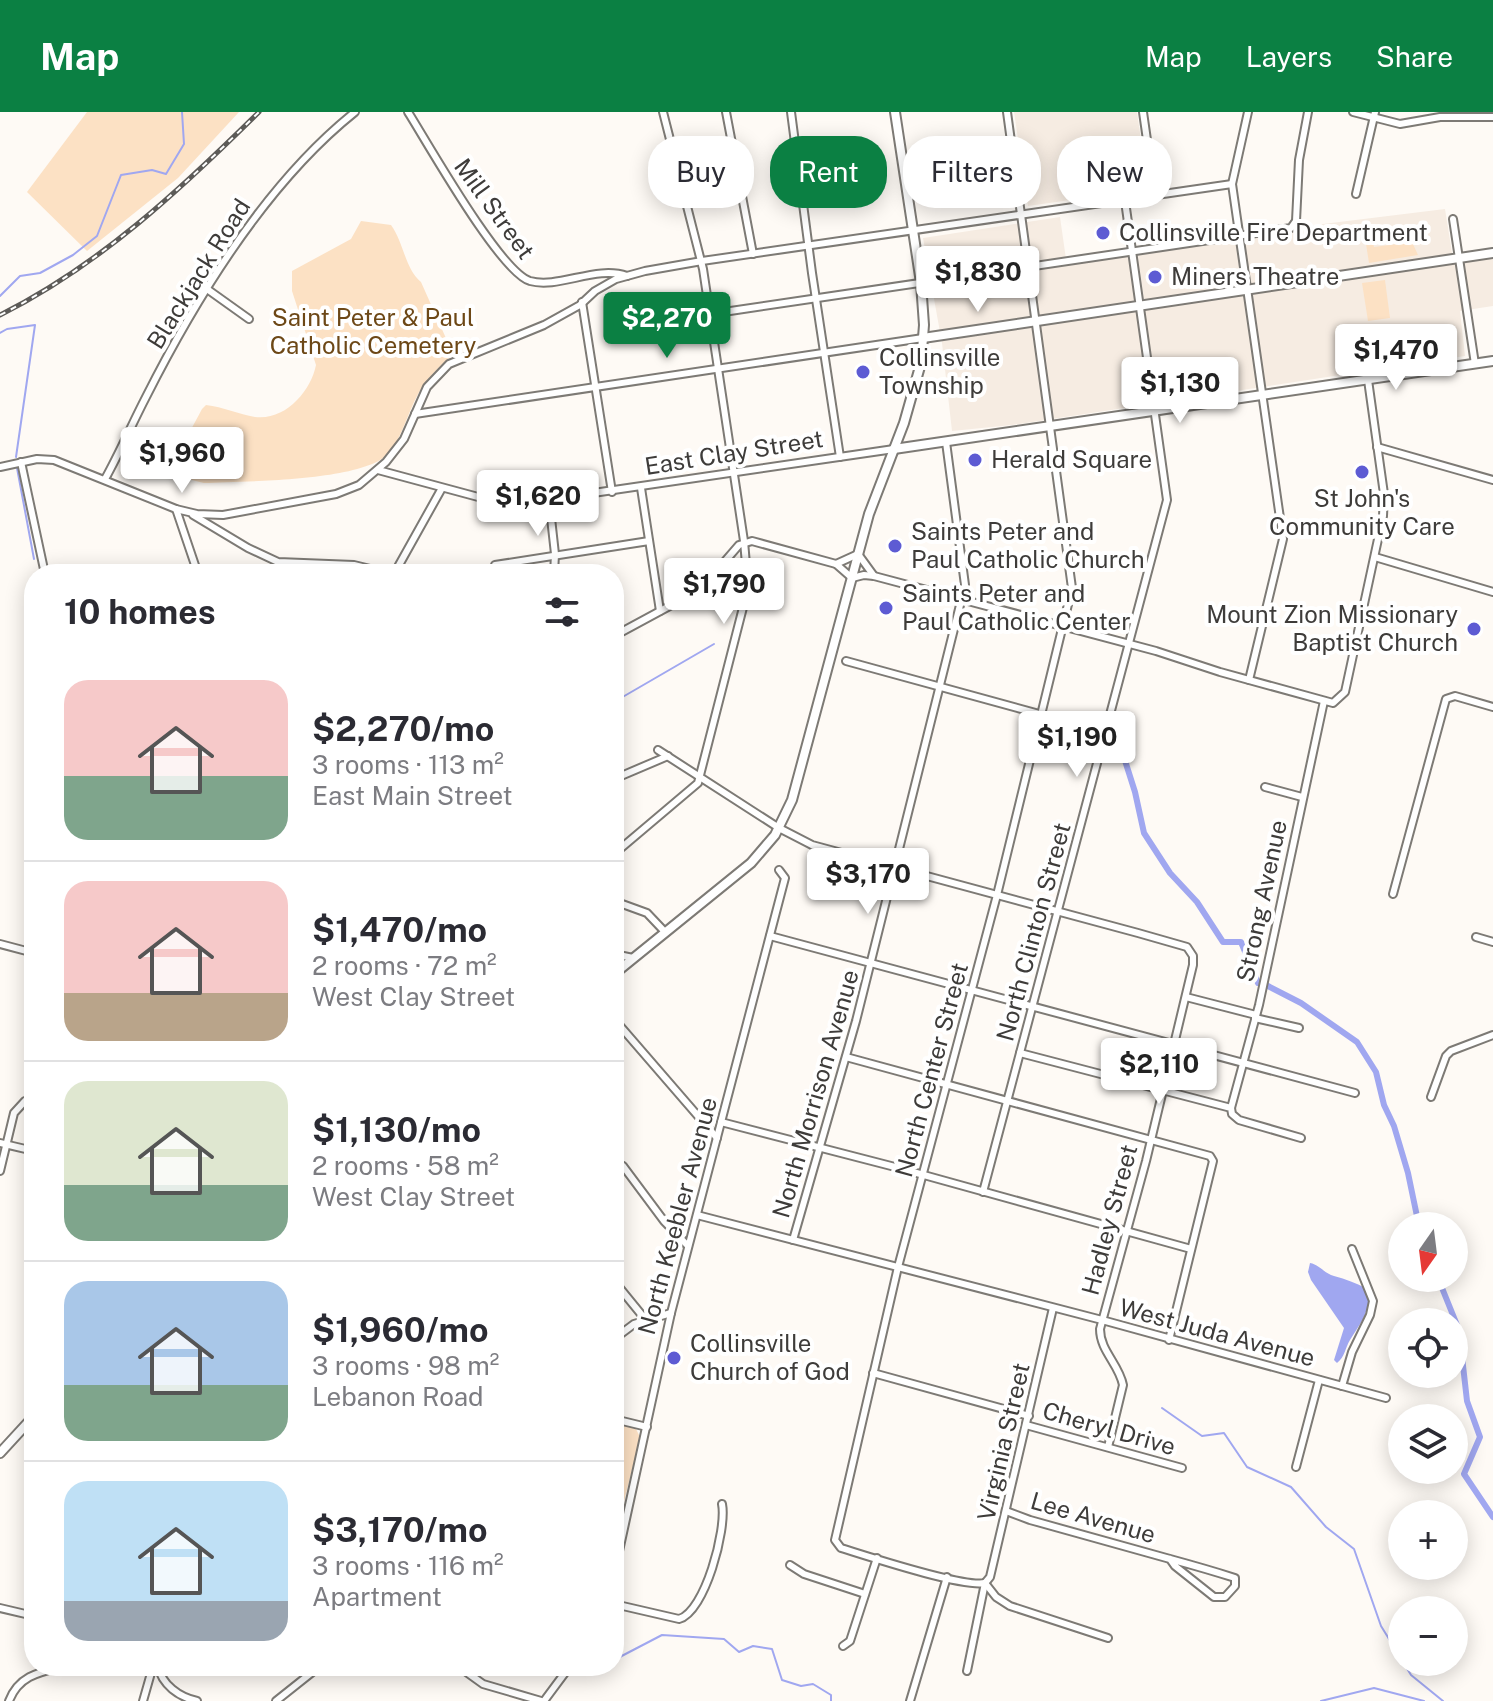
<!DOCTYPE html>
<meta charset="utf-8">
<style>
body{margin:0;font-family:"Public Sans",sans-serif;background:#f2f2f3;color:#2b2b33;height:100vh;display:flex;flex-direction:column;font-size:30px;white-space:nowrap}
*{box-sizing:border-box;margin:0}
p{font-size:26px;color:#7c7c81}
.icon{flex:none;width:44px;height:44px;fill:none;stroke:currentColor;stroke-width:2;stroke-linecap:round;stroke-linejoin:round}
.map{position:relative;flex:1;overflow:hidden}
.details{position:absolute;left:24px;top:452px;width:600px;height:1112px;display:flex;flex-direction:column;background:#fff;border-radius:32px;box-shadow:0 4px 20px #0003}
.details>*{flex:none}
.hud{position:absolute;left:648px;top:24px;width:724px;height:72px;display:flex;gap:16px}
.needle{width:52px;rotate:194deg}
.controls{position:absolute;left:1388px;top:1100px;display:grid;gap:16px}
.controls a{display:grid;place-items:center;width:80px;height:80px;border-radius:50%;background:#fff;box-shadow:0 4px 20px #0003;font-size:40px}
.price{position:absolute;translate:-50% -68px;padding:0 18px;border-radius:8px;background:#fff;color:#222;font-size:26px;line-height:52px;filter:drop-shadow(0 2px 4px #0008)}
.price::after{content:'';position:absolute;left:50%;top:48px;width:24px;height:18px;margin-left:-12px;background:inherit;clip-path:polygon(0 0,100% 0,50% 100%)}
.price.selected{background:#0b8043;color:#fff}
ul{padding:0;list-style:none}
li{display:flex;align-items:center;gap:24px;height:200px;padding:0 40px}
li+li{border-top:2px solid #e1e1e2}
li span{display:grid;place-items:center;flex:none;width:224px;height:160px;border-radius:24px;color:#555}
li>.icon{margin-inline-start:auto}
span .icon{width:96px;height:96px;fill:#fffc;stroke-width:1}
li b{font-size:34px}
h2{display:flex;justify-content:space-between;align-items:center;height:96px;padding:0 40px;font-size:34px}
.chip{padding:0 28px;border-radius:32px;background:#fff;box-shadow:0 4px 20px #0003;font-size:28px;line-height:72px}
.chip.selected{background:#0b8043;color:#fff}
header{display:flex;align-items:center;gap:48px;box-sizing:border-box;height:112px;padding:0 40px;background:#0b8043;color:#fff}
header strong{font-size:38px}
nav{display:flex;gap:44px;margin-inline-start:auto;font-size:28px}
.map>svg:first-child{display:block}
</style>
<header>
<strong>Map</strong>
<nav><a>Map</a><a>Layers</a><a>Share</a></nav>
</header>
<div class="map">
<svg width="1493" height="1589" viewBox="0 0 1493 1589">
<rect width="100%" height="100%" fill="#fefaf5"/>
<g fill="#f6ece2">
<polygon points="1014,0 1137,0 1148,77 1028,94"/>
<polygon points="1445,97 1453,147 1493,141 1493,194 1460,199 1465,244 1012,313 952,319 942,231 923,126 1060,105 1066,147 1139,141 1241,122"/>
</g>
<g fill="#fce1c4">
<polygon points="87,0 239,0 178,66 87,139 27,80"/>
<path d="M361,109l30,4c13,18 14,44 30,57l32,72c-10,10 -22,20 -30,32 -14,20 -18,46 -33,66 -24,30 -146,29 -186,31l-12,-3 -12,-8c-4,-20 13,-45 22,-63l4,-4c17,2 33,9 49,12 30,4 56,-26 61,-52l-24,-74v-20l59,-32z"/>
<polygon points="1379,116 1382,123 1372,124 1374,135 1412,130 1418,143 1369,151 1364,119 1372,120 1373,117"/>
<polygon points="1385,168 1390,206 1368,209 1362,171"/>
<polygon points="614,1311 636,1317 640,1325 614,1430"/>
</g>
<path fill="#a0a7f0" d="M1310,1151c10,2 15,11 24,13 12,3 22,7 33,13 6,19 -7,35 -17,51 -5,8 -5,17 -13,23l-3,-3 10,-32 -33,-48 -3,-8z"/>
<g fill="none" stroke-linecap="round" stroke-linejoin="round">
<g stroke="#a0a7f0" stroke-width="2">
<polyline points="0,184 20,164 40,161 73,143 97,124 121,63 152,58 166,62 184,32 182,0"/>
<polyline points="0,221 7,217 35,213 16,345"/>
<polyline points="17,356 34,447"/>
<polyline points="614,590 714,532"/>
<polyline points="1162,1296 1202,1324 1224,1321 1247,1355 1291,1375 1326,1415 1354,1437 1381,1514 1402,1548"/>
<polyline points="614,1548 662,1523 724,1527 739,1540 753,1534 772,1537 782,1568 801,1574 813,1572 831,1583 831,1589"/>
<polyline points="1403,1550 1411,1563 1443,1589"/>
<polyline points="1321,1589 1374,1576 1424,1589"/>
</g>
<g stroke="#a0a7f0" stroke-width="6">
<polyline points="1114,614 1135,680 1144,721 1170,761 1197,790 1223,830 1241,830 1258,871"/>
<polyline points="1268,874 1301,891 1357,930 1376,960 1384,993 1394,1014 1408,1061 1419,1114"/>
<polyline points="1438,1166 1459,1218 1467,1289 1480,1325 1464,1362 1493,1405"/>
</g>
<g stroke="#7d7a75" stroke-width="10">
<g id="minor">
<path d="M408,0c19,30 92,160 122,169 29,8 66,-16 97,-5"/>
<polyline points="726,0 753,142"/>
<polyline points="791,0 812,161 840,345"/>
<polyline points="1143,0 1155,84"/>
<polyline points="1248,0 1232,72 1283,427 1249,568"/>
<polyline points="1353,0 1400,12 1440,5 1493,5"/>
<polyline points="1356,82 1375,0"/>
<polyline points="1453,107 1475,252"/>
<polyline points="207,177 249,207"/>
<polyline points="582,190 612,380"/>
<polyline points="710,202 1291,116 1296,109 1299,48 1308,0"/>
<polyline points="415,302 923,226"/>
<polyline points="1377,335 1493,368"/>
<polyline points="21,350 45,462"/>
<polyline points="0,355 37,347 54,348 176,397 197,402 223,403 336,382 359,373 386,350 404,327 427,275 449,252 544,213 580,193 595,179 616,167 645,159 702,149 1232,72"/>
<polyline points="378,358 493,389 525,391 894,337"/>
<path d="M105,367c15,-27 27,-55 41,-82 51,-101 120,-214 209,-285"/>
<polyline points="641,376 660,499"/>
<polyline points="549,388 555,442 554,462"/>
<polyline points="176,397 198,462"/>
<polyline points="193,403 248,436 278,450 354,453 391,462"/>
<polyline points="1375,445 1493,480"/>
<polyline points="836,452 858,442 874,464"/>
<polyline points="495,453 649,429"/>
<polyline points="394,462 442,376"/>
<polyline points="614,524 701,477 739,433 752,429 836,452 852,466 864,463 874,464 1156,539 1220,560 1333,591 1345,580 1383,404 1384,382 1368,268"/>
<polyline points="846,549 1105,620"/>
<path d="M658,638l121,78 33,17 326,88 49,14 6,9v9l-47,196 -46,168c0,22 19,35 23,56l-15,62"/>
<polyline points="614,667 668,644"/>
<polyline points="1265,675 1302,685"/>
<polyline points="614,742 698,671 748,476 744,429 703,157 663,0"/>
<polyline points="1393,782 1446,587 1455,584 1493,595"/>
<polyline points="614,789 647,801 665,820"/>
<polyline points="770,824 1355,981"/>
<polyline points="1476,825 1493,830"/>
<polyline points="0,832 34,841"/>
<polyline points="614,842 633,846"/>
<polyline points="1186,885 1256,903"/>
<polyline points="1255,906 1299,916"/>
<polyline points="614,907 717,1026"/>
<polyline points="1020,941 1231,996 1232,1002 1239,1008 1301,1026"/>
<polyline points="846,945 1210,1044 1213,1049 1169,1228"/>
<polyline points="1431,985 1446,944 1451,939 1493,923"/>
<polyline points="1231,996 1259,893 1324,589"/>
<polyline points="721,1010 895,1055 1191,1137"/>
<polyline points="0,1031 34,1039"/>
<polyline points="614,1054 617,1051 623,1054 664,1109 688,1134"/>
<polyline points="0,1059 14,1001 25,989"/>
<polyline points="983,1080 1167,388 1125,89"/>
<polyline points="697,1103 1102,1208 1386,1286"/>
<polyline points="793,1128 856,909 965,473 946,330"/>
<polyline points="614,1169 645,1207"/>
<polyline points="614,1227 634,1212 671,1201"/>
<polyline points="873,1261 1029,1304"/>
<polyline points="1342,1274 1352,1240 1370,1203 1373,1189 1352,1137"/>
<polyline points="614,1307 647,1315"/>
<polyline points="1026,1313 1182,1356"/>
<polyline points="1296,1355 1319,1268"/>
<path d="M1006,1399l24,9 140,39c22,6 43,12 65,19v8l-10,11h-11l-39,-31 -5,-7"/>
<polyline points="790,1453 804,1462 865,1482"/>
<polyline points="614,1462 671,1201 785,766 779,758"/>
<path d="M985,1471c-21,5 -118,-27 -144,-35l-6,-8 63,-273 99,-372 75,-307 -65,-476"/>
<polyline points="985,1471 996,1485 1010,1494 1108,1526"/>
<path d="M614,1492l65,15c26,-7 48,-90 43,-115"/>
<polyline points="0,1496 34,1504"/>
<polyline points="843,1534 850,1529 877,1446"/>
<path d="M158,1554c4,19 21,31 39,35"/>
<polyline points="458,1554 483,1572 541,1589"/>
<polyline points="967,1559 985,1471 990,1465 1053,1196"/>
<path d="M9,1589c10,-26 31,-29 56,-35"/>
<polyline points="143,1589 153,1554"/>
<polyline points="276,1589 320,1554"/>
<polyline points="544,1589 570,1554"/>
<polyline points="910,1589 947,1465"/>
</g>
</g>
<g stroke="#7d7a75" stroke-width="12">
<g id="major">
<polyline points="923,226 1493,141"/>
<polyline points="894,337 1493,249"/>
<polyline points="614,862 751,751 775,723 792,688 869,402 904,311 921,251 924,213 921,171 895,0"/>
<polyline points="0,1341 34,1304"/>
</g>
</g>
<use href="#minor" stroke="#fff" stroke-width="6"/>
<use href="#major" stroke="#fff" stroke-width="8"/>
<g stroke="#5d5b58" stroke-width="5">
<path id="rail" d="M0,203c100,-50 180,-125 259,-203"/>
</g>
<use href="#rail" stroke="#fff" stroke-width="2" stroke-dasharray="6" stroke-linecap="butt"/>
</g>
<g fill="#5d5bd3" stroke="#fff" stroke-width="3">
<circle cx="1103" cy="121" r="8"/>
<circle cx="1155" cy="165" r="8"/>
<circle cx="863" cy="260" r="8"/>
<circle cx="975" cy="348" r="8"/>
<circle cx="1362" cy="360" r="8"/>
<circle cx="895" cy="434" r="8"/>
<circle cx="886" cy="496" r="8"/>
<circle cx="1474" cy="517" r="8"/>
<circle cx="674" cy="1246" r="8"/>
</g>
<g text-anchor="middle" stroke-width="8" stroke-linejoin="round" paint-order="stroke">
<g font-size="24" fill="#3e3c3a" stroke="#fff">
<text transform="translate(494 97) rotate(54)" y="8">Mill Street</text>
<text transform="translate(199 162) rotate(-58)" y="8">Blackjack Road</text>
<text transform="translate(734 341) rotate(-9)" y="8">East Clay Street</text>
<text transform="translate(1262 789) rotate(-78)" y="8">Strong Avenue</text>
<text transform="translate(1034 820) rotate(-75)" y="8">North Clinton Street</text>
<text transform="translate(932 958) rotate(-75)" y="8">North Center Street</text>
<text transform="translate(816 982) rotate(-74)" y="8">North Morrison Avenue</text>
<text transform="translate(678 1104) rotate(-75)" y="8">North Keebler Avenue</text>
<text transform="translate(1110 1108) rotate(-75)" y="8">Hadley Street</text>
<text transform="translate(1217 1221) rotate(15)" y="8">West Juda Avenue</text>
<text transform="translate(1109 1317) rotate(16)" y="8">Cheryl Drive</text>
<text transform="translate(1004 1330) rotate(-77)" y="8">Virginia Street</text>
<text transform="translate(1093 1406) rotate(16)" y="8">Lee Avenue</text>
</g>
<g font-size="24" fill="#3e3c3a" stroke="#fff" text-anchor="start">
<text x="1119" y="129">Collinsville Fire Department</text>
<text x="1171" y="173">Miners Theatre</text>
<text x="879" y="254">Collinsville<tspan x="879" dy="28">Township</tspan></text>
<text x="991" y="356">Herald Square</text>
<text x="1362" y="395" text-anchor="middle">St John's<tspan x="1362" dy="28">Community Care</tspan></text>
<text x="911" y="428">Saints Peter and<tspan x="911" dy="28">Paul Catholic Church</tspan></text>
<text x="902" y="490">Saints Peter and<tspan x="902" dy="28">Paul Catholic Center</tspan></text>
<text x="1458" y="511" text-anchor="end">Mount Zion Missionary<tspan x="1458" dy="28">Baptist Church</tspan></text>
<text x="690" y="1240">Collinsville<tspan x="690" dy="28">Church of God</tspan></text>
</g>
<g font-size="24" fill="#6d4817" stroke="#fff">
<text x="373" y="214">Saint Peter &amp; Paul<tspan x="373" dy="28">Catholic Cemetery</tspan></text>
</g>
</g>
</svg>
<div class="controls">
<a><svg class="needle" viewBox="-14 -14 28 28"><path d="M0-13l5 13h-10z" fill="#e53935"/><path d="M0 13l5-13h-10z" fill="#7c7c81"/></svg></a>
<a><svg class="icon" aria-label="locate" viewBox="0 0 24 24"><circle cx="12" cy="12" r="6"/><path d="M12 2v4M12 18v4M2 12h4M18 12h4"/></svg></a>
<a><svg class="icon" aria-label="layers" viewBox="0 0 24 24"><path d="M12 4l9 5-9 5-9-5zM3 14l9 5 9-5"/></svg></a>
<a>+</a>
<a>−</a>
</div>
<b class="price" style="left:978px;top:202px">$1,830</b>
<b class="price selected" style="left:667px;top:248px">$2,270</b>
<b class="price" style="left:1396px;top:280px">$1,470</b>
<b class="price" style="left:1180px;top:313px">$1,130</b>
<b class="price" style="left:182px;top:383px">$1,960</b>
<b class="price" style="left:538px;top:426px">$1,620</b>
<b class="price" style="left:724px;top:514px">$1,790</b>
<b class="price" style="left:1077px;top:667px">$1,190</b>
<b class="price" style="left:868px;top:804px">$3,170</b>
<b class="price" style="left:1159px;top:994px">$2,110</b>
<div class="hud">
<a class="chip">Buy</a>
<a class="chip selected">Rent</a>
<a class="chip">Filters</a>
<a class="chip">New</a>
</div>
<section class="details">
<h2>10 homes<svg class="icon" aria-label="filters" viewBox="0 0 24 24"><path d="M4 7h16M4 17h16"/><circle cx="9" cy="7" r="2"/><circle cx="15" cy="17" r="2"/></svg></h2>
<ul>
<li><span style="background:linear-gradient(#f6c9c9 60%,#7fa58c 0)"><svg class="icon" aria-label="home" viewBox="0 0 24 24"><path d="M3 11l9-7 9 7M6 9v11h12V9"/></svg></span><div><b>$2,270/mo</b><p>3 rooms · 113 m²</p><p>East Main Street</p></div></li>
<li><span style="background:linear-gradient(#f6c9c9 70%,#b9a48a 0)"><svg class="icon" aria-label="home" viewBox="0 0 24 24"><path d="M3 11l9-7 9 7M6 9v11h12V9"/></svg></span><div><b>$1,470/mo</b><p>2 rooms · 72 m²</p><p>West Clay Street</p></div></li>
<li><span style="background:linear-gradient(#dfe7d0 65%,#7fa58c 0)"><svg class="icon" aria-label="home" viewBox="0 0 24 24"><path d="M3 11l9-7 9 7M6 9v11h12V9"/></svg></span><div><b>$1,130/mo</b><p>2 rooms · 58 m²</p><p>West Clay Street</p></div></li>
<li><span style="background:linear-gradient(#a9c7e8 65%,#7fa58c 0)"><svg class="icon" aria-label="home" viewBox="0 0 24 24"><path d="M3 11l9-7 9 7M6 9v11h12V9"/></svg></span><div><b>$1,960/mo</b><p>3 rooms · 98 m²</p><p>Lebanon Road</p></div></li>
<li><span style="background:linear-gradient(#bfe0f5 75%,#9aa5b1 0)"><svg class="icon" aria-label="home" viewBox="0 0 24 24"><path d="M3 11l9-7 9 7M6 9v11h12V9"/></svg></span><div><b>$3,170/mo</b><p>3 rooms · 116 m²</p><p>Apartment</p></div></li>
</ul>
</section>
</div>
